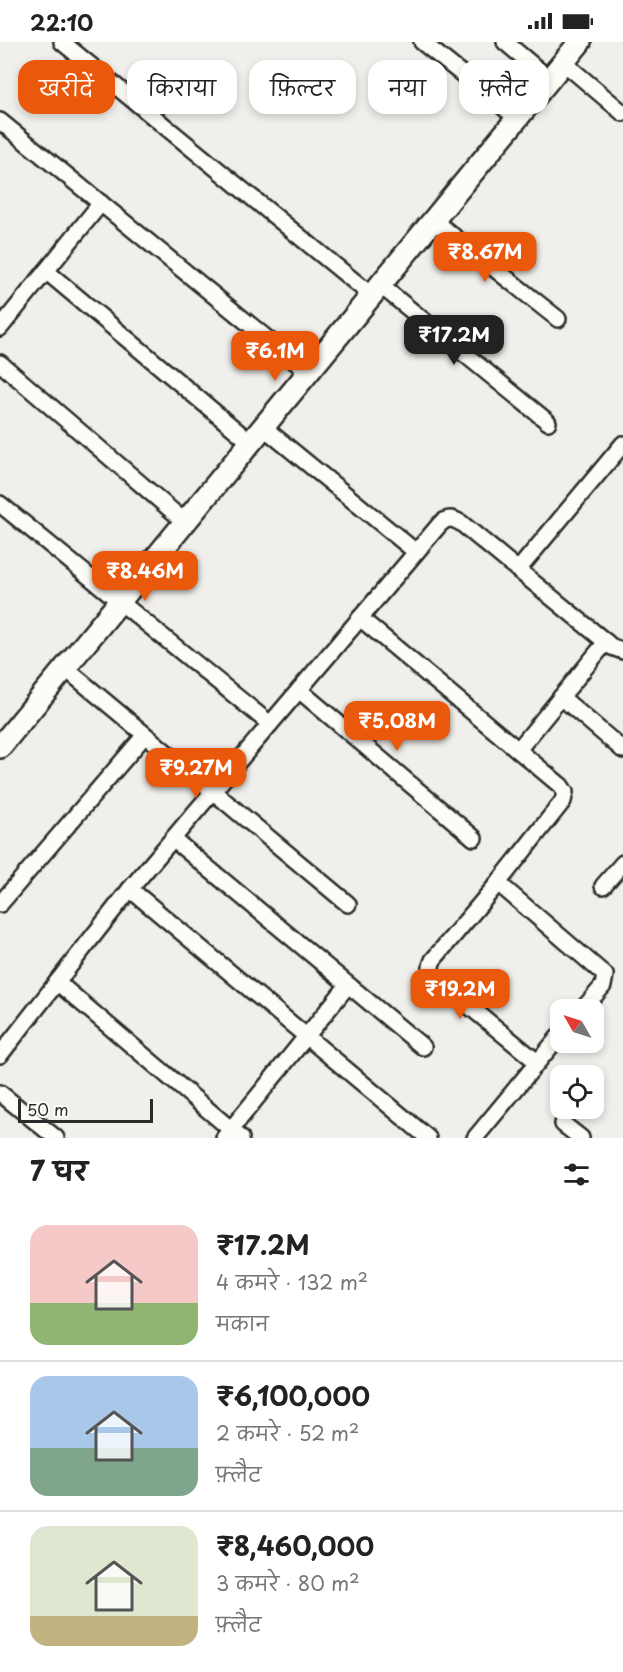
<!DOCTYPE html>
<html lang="hi">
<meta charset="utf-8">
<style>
body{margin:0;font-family:"Playpen Sans","Playpen Sans Deva",sans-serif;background:#f2f2f2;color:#222;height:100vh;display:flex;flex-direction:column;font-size:22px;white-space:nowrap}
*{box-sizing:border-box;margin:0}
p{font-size:20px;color:#767676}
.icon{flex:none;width:33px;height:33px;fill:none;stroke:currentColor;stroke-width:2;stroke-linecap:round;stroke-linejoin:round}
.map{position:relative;height:1096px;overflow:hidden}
.sheet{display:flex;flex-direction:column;background:#fff;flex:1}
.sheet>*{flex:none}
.guide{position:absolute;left:18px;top:18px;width:588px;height:54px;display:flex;gap:12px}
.needle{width:39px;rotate:309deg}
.tools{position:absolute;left:550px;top:957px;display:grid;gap:12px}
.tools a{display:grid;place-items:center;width:54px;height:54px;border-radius:12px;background:#fff;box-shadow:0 3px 9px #0003;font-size:30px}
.scale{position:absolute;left:18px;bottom:15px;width:135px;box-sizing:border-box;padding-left:6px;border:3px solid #2b2b2b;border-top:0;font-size:16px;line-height:21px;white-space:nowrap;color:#2b2b2b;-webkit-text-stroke:4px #fdfcf7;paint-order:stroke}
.price{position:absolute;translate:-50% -51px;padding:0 14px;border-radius:12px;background:#ea580c;color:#fff;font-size:20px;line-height:39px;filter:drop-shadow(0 2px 3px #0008)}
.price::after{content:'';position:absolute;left:50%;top:36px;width:18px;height:14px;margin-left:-9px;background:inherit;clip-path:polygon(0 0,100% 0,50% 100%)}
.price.active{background:#222;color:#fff}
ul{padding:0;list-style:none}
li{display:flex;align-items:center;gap:18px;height:150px;padding:0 30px}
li+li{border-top:2px solid #e0e0e0}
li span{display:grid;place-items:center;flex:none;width:168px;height:120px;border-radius:18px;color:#555}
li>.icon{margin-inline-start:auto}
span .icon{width:72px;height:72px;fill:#fffc;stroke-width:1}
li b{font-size:26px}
h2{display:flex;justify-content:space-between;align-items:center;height:72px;padding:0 30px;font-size:26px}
.chip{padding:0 21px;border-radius:18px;background:#fff;box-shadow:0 3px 9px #0003;font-size:21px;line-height:54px}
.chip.active{background:#ea580c;color:#fff}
.status{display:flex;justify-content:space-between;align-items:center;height:42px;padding:0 30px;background:#fff;direction:ltr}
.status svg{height:16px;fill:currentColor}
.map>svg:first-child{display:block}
</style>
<div class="status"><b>22:10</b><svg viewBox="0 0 49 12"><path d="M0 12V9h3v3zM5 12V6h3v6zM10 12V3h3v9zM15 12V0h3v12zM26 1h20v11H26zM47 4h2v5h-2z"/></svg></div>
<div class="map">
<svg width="623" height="1096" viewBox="0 0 623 1096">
<rect width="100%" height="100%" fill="#f0efeb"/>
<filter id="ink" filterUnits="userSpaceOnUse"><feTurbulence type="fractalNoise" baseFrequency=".0167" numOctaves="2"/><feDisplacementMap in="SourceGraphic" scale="12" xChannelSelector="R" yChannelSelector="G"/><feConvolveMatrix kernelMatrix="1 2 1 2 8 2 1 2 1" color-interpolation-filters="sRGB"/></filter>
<g filter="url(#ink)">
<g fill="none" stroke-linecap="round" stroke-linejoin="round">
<g stroke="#2b2b2b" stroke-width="20">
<g id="street">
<polyline points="62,0 371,253"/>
<polyline points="422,0 517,76"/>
<polyline points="505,0 549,37"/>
<polyline points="563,20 623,71"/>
<polyline points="0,79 308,330"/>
<polyline points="433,178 558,277"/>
<polyline points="46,229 250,400"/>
<polyline points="380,243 548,380"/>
<polyline points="0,286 101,161"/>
<polyline points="0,321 185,480"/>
<polyline points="263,385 416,510"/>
<polyline points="0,462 270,682"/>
<polyline points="518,528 623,402"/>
<path d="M360,576l201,168 4,6 -2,9 -65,82 -65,77c-3,7 -3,11 1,17l103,85"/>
<polyline points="65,626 348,862"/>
<polyline points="299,648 474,796"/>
<polyline points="561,655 623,708"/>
<polyline points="518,708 606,600"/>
<polyline points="173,797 423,1005"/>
<polyline points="498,841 605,933 603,944 582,968"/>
<polyline points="603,844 623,821"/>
<polyline points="130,847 428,1096"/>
<polyline points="0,862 145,693"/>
<polyline points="57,940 241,1096"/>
<path d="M0,1013l130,-166 310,-365c8,-7 12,-6 21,-1l151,124 11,4"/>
<polyline points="0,1051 56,1096"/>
<polyline points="563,1082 581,1096"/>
<polyline points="224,1096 348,943"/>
<polyline points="475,1096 561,992"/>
</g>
</g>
<g stroke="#2b2b2b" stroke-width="26">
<polyline id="secondary" points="0,705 580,0"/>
</g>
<use href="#street" stroke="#fdfcf7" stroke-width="15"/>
<use href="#secondary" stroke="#fdfcf7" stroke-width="21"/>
</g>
</g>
</svg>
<div class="tools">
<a><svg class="needle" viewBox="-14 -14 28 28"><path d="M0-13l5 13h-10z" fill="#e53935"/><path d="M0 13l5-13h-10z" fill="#767676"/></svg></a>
<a><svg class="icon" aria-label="locate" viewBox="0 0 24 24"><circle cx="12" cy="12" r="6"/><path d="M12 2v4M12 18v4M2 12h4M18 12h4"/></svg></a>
</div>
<div class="scale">50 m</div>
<b class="price" style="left:485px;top:241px">₹8.67M</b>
<b class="price active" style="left:454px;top:324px">₹17.2M</b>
<b class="price" style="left:275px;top:340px">₹6.1M</b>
<b class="price" style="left:145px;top:560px">₹8.46M</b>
<b class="price" style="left:397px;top:710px">₹5.08M</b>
<b class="price" style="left:196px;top:757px">₹9.27M</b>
<b class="price" style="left:460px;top:978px">₹19.2M</b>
<div class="guide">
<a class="chip active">खरीदें</a>
<a class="chip">किराया</a>
<a class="chip">फ़िल्टर</a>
<a class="chip">नया</a>
<a class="chip">फ़्लैट</a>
</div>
</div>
<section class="sheet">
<h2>7 घर<svg class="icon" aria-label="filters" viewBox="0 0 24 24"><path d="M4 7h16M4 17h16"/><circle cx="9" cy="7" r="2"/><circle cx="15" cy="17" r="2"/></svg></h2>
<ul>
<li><span style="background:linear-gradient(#f6c9c9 65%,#8fb573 0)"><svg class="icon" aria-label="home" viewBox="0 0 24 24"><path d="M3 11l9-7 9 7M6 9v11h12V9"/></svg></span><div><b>₹17.2M</b><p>4 कमरे · 132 m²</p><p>मकान</p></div></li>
<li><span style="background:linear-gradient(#a9c7e8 60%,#7fa58c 0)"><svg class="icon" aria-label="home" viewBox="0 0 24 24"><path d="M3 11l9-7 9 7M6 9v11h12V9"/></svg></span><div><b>₹6,100,000</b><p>2 कमरे · 52 m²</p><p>फ़्लैट</p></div></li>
<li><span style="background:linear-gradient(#dfe7d0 75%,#c2b280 0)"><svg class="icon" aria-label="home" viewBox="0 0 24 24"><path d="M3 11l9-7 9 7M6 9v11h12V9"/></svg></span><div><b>₹8,460,000</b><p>3 कमरे · 80 m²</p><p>फ़्लैट</p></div></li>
</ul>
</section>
